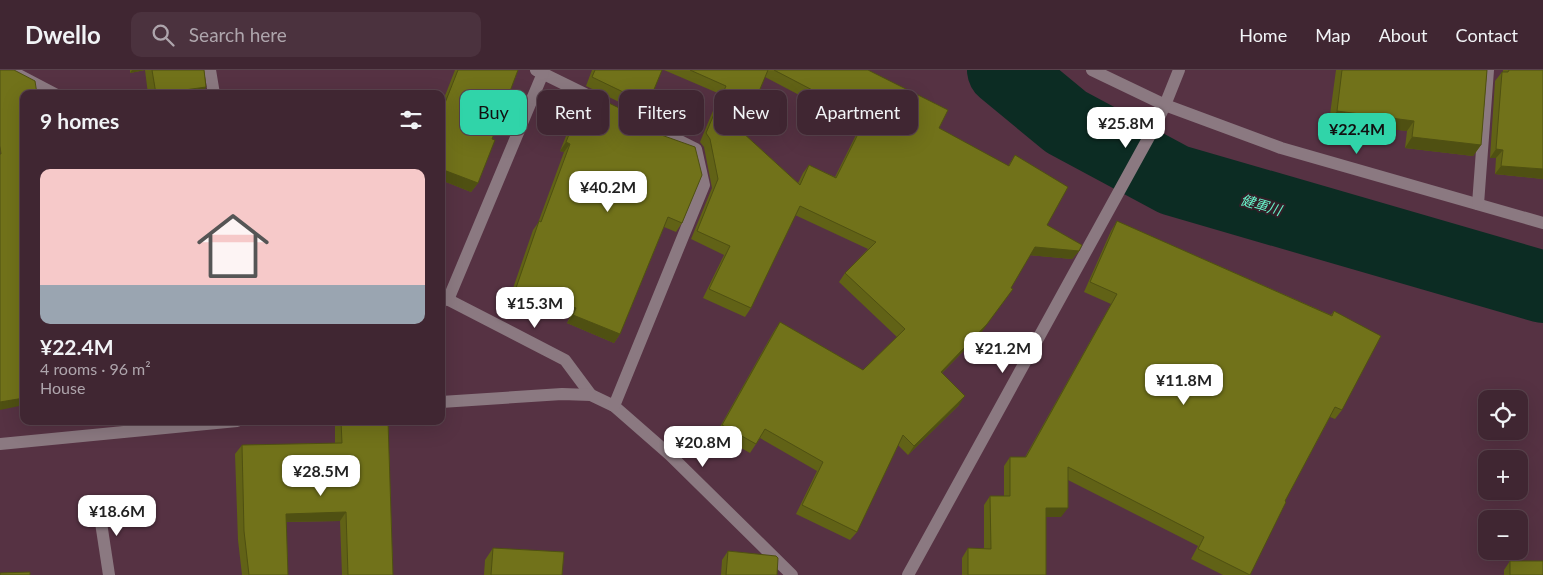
<!DOCTYPE html>
<meta charset="utf-8">
<style>
body{margin:0;font-family:Lato,"Noto Sans JP",sans-serif;background:#4b323e;color:#f1f3f6;height:100vh;display:flex;flex-direction:column;font-size:19px;white-space:nowrap}
*{box-sizing:border-box;margin:0}
p{font-size:16px;color:#aea5ac}
.icon{flex:none;width:28px;height:28px;fill:none;stroke:currentColor;stroke-width:2;stroke-linecap:round;stroke-linejoin:round}
.map{position:relative;flex:1;overflow:hidden}
.panel{position:absolute;left:20px;top:20px;width:425px;height:335px;display:flex;flex-direction:column;background:#402632;border-radius:10px;box-shadow:0 5px 20px #0002,0 0 0 1px #59434d}
.panel>*{flex:none}
.guide{position:absolute;left:460px;top:20px;width:475px;height:45px;display:flex;gap:10px}
.fabs{position:absolute;left:1478px;top:320px;display:grid;gap:10px}
.fabs a{display:grid;place-items:center;width:50px;height:50px;border-radius:10px;background:#402632;box-shadow:0 5px 20px #0002,0 0 0 1px #59434d;font-size:25px}
.price{position:absolute;translate:-50% -42px;padding:0 11px;border-radius:10px;background:#fff;color:#222;font-size:16px;line-height:32px;filter:drop-shadow(0 1px 2px #0008)}
.price::after{content:'';position:absolute;left:50%;top:30px;width:15px;height:11px;margin-left:-8px;background:inherit;clip-path:polygon(0 0,100% 0,50% 100%)}
.price.on{background:#30d4a9;color:#111}
ul{padding:0;list-style:none}
li{display:grid;align-content:center;gap:10px;height:265px;padding:0 20px}
li span{display:grid;place-items:center;height:155px;border-radius:10px;color:#555}
li>.icon{margin-inline-start:auto}
span .icon{width:90px;height:90px;fill:#fffc;stroke-width:1}
li b{font-size:21px}
h2{display:flex;justify-content:space-between;align-items:center;height:60px;padding:0 20px;font-size:21px}
.tag{padding:0 18px;border-radius:10px;background:#402632;box-shadow:0 5px 20px #0002,0 0 0 1px #59434d;font-size:18px;line-height:45px}
.tag.on{background:#30d4a9;color:#111}
header{display:flex;align-items:center;gap:30px;box-sizing:border-box;height:70px;padding:0 25px;background:#402632;border-bottom:1px solid #59434d}
header strong{font-size:24px}
nav{display:flex;gap:28px;margin-inline-start:auto;font-size:18px}
.search{width:350px;height:45px;background:#4b323e;display:flex;align-items:center;gap:12px;box-sizing:border-box;padding:0 18px;border-radius:10px;color:#aea5ac;font-size:19px}
.map>svg:first-child{display:block}
</style>
<header>
<strong>Dwello</strong>
<div class="search"><svg class="icon" aria-label="search" viewBox="0 0 24 24"><circle cx="10" cy="10" r="6"/><path d="M15 15l6 6"/></svg>Search here</div>
<nav><a>Home</a><a>Map</a><a>About</a><a>Contact</a></nav>
</header>
<div class="map">
<svg width="1543" height="505" viewBox="0 0 1543 505">
<rect width="100%" height="100%" fill="#563243"/>
<g fill="none" stroke-linecap="round" stroke-linejoin="round">
<polyline stroke="#0c2c23" stroke-width="72" points="1003,0 1066,52 1174,110 1543,217"/>
<g stroke="#8b7981" stroke-width="12">
<polyline points="9,0 55,24"/>
<polyline points="210,0 214,24"/>
<polyline points="536,0 599,31"/>
<polyline points="1092,0 1165,35 1281,78 1543,153"/>
<polyline points="1478,134 1488,0"/>
<polyline points="441,226 565,290 591,325"/>
<polyline points="448,230 543,3"/>
<polyline points="441,332 562,324 591,325 614,336 670,385 792,505"/>
<polyline points="614,336 704,115 696,79 626,44"/>
<polyline points="0,374 237,351"/>
<polyline points="98,433 109,505"/>
<polyline points="908,505 1155,56 1165,35 1179,0"/>
</g>
</g>
<g fill="#616216" fill-rule="evenodd">
<polygon points="130,0 204,0 206,17 201,24 148,24 145,0 130,3"/>
<polygon points="455,0 518,0 492,69 478,113 471,122 441,110 441,36"/>
<polygon points="592,0 662,0 648,34 642,43 586,16"/>
<path d="M664,0h204l71,58 69,38 7,-11 32,70 32,26 -7,8 -43,-4 -48,78 -39,40 17,32 -51,50 -10,-10 -41,87 -7,8 -54,-26 21,-43 -57,-33 -10,15 -34,-19 58,-103 6,-9 83,48 34,-33 -58,-55 6,-9 23,-24 -73,-34 -44,93 -6,9 -42,-19 21,-43 -33,-16 21,-51 -8,-41 -4,-5 20,-48zM765,7l95,50 -25,50 -26,-12 -6,8 -5,10 -56,-51z"/>
<polygon points="1336,0 1487,0 1481,75 1473,86 1405,78 1407,61 1329,52"/>
<polygon points="1503,0 1543,0 1543,109 1495,104 1496,88 1490,88 1495,11 1502,2 1503,2"/>
<polygon points="586,22 639,57 682,153 676,162 664,157 620,264 614,273 567,253 570,247 510,227 533,160 538,153 564,82 560,81 580,31"/>
<polygon points="1117,151 1331,245 1334,241 1342,340 1335,349 1330,347 1285,431 1250,505 1223,505 1191,489 1198,476 1068,410 1061,447 1046,447 1046,505 962,505 962,488 968,478 984,478 984,435 990,426 1004,426 1004,396 1010,387 1025,387 1111,234 1084,222 1111,161"/>
<polygon points="335,351 388,351 393,505 342,505 340,451 286,452 288,505 242,505 238,470 235,384 242,375 335,373"/>
<polygon points="493,478 562,505 484,505 485,490"/>
<polygon points="728,481 777,505 721,505 722,490"/>
<polygon points="1510,491 1543,505 1504,505 1504,500"/>
</g>
<g fill="#4f5012">
<polygon points="132,0 145,0 130,3"/>
<polygon points="206,17 201,24 159,24"/>
<polygon points="1337,41 1414,51 1407,61 1329,52"/>
<polygon points="1412,67 1481,75 1473,86 1405,78"/>
<polygon points="566,72 570,74 564,82 560,81"/>
<polygon points="1496,79 1503,80 1496,88 1490,88"/>
<polygon points="1501,96 1543,99 1543,109 1495,104"/>
<polygon points="441,99 478,113 471,122 441,110"/>
<polygon points="1035,177 1079,181 1072,189 1028,185"/>
<polygon points="516,218 576,238 570,247 510,227"/>
<polygon points="1013,219 981,263 935,310 941,302"/>
<polygon points="573,245 620,264 614,273 567,253"/>
<polygon points="965,326 959,335 908,385 914,376"/>
<polygon points="24,328 24,335 0,340 0,332"/>
<polygon points="1046,438 1068,438 1061,447 1040,447"/>
<polygon points="346,442 340,451 280,452 286,444"/>
</g>
<g fill="#71721a" stroke="#4f5012">
<polygon points="0,0 14,0 35,11 37,24 24,24 24,328 0,332 0,84 1,84 0,76"/>
<polygon points="152,0 204,0 206,17 156,24"/>
<polygon points="458,0 518,0 492,69 495,70 478,113 441,99 441,43"/>
<polygon points="595,0 662,0 648,34 592,7"/>
<polygon points="690,0 768,0 742,62 800,115 809,95 836,108 866,48 774,0 868,0 948,40 939,58 1009,96 1015,85 1068,117 1047,155 1082,175 1079,181 1035,177 1011,218 1013,219 987,254 941,302 965,326 914,376 903,365 857,462 802,435 823,392 765,359 756,374 722,355 780,252 863,300 905,259 845,203 876,172 800,136 751,238 709,219 730,176 697,161 718,109 710,69 706,63 726,16"/>
<polygon points="1342,0 1487,0 1481,75 1412,67 1414,51 1337,41"/>
<polygon points="1509,0 1543,0 1543,99 1501,96 1503,80 1496,79 1502,2 1508,2"/>
<polygon points="586,22 642,49 639,57 695,77 702,105 682,153 668,147 620,264 573,245 576,238 516,218 539,151 541,152 570,74 566,72"/>
<polygon points="1117,151 1332,246 1334,241 1381,266 1342,340 1335,337 1285,431 1286,432 1250,505 1198,479 1204,467 1068,397 1068,438 1046,438 1046,505 968,505 968,478 991,479 990,426 1010,426 1010,387 1026,387 1117,224 1090,212"/>
<polygon points="341,351 388,351 393,505 348,505 346,442 286,444 288,505 249,505 244,461 242,375 342,373"/>
<polygon points="493,478 564,482 562,505 491,505"/>
<polygon points="728,481 776,486 778,488 777,505 726,505"/>
<rect x="1510" y="491" width="33" height="14"/>
<polygon points="30,502 30,505 0,505 0,503"/>
</g>
<g text-anchor="middle" stroke-width="4" stroke-linejoin="round" paint-order="stroke">
<g font-size="14" font-style="italic" fill="#67f2c8" stroke="#312028">
<text transform="translate(1261 135) rotate(16)" y="5">健軍川</text>
</g>
</g>
</svg>
<div class="fabs">
<a><svg class="icon" aria-label="locate" viewBox="0 0 24 24"><circle cx="12" cy="12" r="6"/><path d="M12 2v4M12 18v4M2 12h4M18 12h4"/></svg></a>
<a>+</a>
<a>−</a>
</div>
<b class="price" style="left:1126px;top:79px">¥25.8M</b>
<b class="price on" style="left:1357px;top:85px">¥22.4M</b>
<b class="price" style="left:608px;top:143px">¥40.2M</b>
<b class="price" style="left:535px;top:259px">¥15.3M</b>
<b class="price" style="left:1003px;top:304px">¥21.2M</b>
<b class="price" style="left:1184px;top:336px">¥11.8M</b>
<b class="price" style="left:703px;top:398px">¥20.8M</b>
<b class="price" style="left:321px;top:427px">¥28.5M</b>
<b class="price" style="left:117px;top:467px">¥18.6M</b>
<div class="guide">
<a class="tag on">Buy</a>
<a class="tag">Rent</a>
<a class="tag">Filters</a>
<a class="tag">New</a>
<a class="tag">Apartment</a>
</div>
<section class="panel">
<h2>9 homes<svg class="icon" aria-label="filters" viewBox="0 0 24 24"><path d="M4 7h16M4 17h16"/><circle cx="9" cy="7" r="2"/><circle cx="15" cy="17" r="2"/></svg></h2>
<ul>
<li><span style="background:linear-gradient(#f6c9c9 75%,#9aa5b1 0)"><svg class="icon" aria-label="home" viewBox="0 0 24 24"><path d="M3 11l9-7 9 7M6 9v11h12V9"/></svg></span><div><b>¥22.4M</b><p>4 rooms · 96 m²</p><p>House</p></div></li>
</ul>
</section>
</div>
